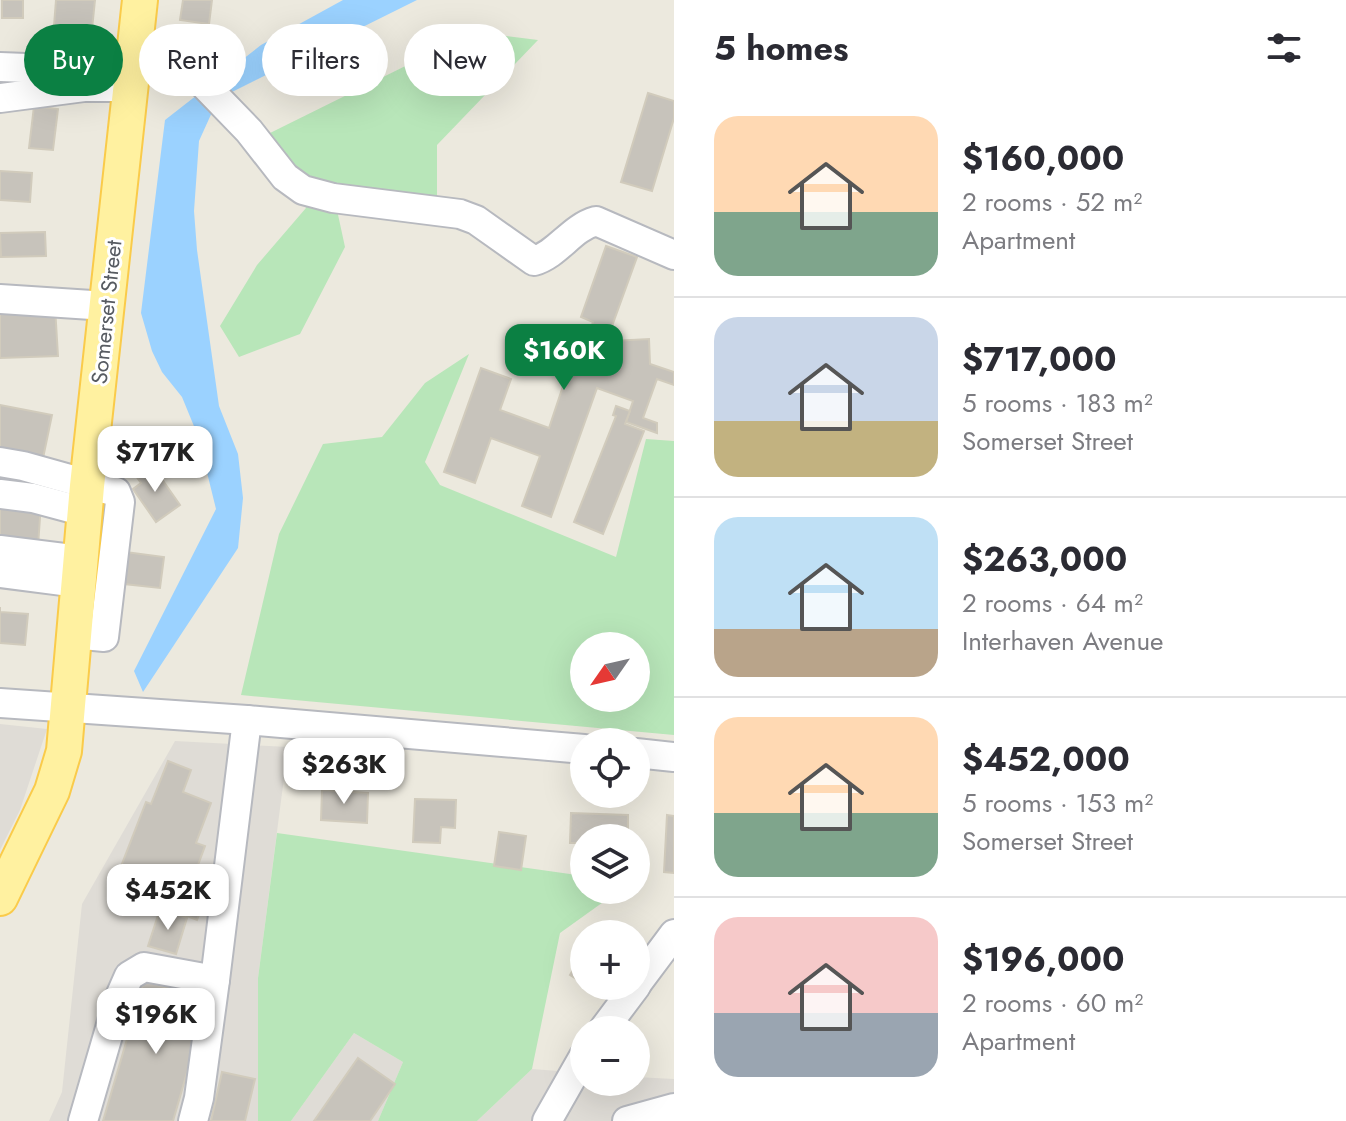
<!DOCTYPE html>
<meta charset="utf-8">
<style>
body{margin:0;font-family:Jost,sans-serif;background:#f2f2f3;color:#2b2b33;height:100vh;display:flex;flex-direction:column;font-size:30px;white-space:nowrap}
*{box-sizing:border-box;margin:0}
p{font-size:26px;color:#7c7c81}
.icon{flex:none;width:44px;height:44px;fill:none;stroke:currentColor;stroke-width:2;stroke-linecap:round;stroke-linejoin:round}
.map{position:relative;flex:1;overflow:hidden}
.sheet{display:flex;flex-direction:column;background:#fff;width:672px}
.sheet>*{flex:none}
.top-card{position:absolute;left:24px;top:24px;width:530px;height:72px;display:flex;gap:16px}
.needle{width:52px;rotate:236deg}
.tools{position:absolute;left:570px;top:632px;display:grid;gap:16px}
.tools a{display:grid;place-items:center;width:80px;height:80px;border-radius:50%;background:#fff;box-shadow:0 8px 32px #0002;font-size:40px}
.price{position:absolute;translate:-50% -68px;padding:0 18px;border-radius:16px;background:#fff;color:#222;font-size:26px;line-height:52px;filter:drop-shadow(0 2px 4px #0008)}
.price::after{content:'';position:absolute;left:50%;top:48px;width:24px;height:18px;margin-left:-12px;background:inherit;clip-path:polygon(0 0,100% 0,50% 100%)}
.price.current{background:#0b8043;color:#fff}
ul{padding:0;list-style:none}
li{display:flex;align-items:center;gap:24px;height:200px;padding:0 40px}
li+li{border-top:2px solid #e1e1e2}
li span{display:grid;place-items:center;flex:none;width:224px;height:160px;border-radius:24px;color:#555}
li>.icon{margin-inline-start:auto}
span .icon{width:96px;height:96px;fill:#fffc;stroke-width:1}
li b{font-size:34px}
h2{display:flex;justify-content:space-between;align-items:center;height:96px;padding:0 40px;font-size:34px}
.pill{padding:0 28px;border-radius:36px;background:#fff;box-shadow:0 8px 32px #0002;font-size:28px;line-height:72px}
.pill.current{background:#0b8043;color:#fff}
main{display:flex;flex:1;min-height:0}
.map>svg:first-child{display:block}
</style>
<main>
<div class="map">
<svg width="674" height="1121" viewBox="0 0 674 1121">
<rect width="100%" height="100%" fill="#ece9de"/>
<g fill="#dfdcd6">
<polygon points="0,724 47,729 20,810 0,850"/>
<polygon points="175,741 288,747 258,978 258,1121 49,1121 62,1092 82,904"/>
<polygon points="354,1033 403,1062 378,1121 291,1121"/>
<polygon points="532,1069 584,1073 584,1082 636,1082 636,1077 674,1079 674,1121 477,1121"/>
</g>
<g fill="#b8e6b9" fill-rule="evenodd">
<polygon points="474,32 538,40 437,145 437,196 337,210 345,247 300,334 239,357 220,326 257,265 306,208 266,135"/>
<path d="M469,354l-44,108 15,23 176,72 30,-118 28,2v294l-433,-40 38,-161 44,-90 59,-7 43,-54zM584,646h52v52h-52z"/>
<polygon points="277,833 584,876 584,890 620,890 560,933 532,1069 477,1121 378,1121 403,1062 354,1033 291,1121 258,1121 258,978"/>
</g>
<polygon fill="#9bd2ff" points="343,0 417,0 218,99 199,141 194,211 197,250 219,406 238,454 243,498 238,548 143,692 134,671 216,509 198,436 182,397 162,372 152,351 141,313 165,120 261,45"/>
<g fill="#c7c3bb" stroke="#d1cbbc" stroke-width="2">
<rect x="2" y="0" width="21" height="18"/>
<polygon points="56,0 95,0 92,29 54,26"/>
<polygon points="183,0 212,0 209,24 180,20"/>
<polygon points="60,37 93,40 90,65 57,61"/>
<polygon points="648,93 674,101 674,118 652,191 621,182"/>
<polygon points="34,106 58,109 53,150 29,148"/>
<polygon points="0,171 32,173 30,202 0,200"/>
<polygon points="45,232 46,256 1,257 0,233"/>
<polygon points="606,246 637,257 612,326 603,327 612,341 649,339 650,364 674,372 674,385 657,379 643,418 657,423 657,433 626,422 633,401 597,388 551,517 522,506 540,456 491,438 475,483 444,472 481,368 511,379 500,410 549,428 563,386 537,347 563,329 587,338 593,322 581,317"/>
<polygon points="55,307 58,356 0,358 0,310"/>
<polygon points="0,405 52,415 42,463 0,454"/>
<polygon points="616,406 630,411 625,424 644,431 603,534 574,522 616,416 613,415"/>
<polygon points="152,465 180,505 156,522 133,489 141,483 136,476"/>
<polygon points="0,499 41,503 38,546 0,543"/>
<polygon points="118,551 164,557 160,588 115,583"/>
<polygon points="0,607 0,612 28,614 25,645 0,643"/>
<polygon points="168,761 191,770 183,792 211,803 196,843 205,846 198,865 216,872 197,920 113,887 146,802 151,804"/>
<polygon points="322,790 368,793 367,823 321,820"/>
<polygon points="415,799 456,800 455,828 441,827 440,843 413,842"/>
<polygon points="571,813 628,815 628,838 584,838 584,843 570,843"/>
<polygon points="667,815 674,816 674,873 664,872"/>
<polygon points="499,832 526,836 521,870 494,866"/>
<polygon points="160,909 187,918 176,954 148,946"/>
<polygon points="584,952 584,984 570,975"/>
<polygon points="144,981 208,1000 173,1121 103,1121"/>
<polygon points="358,1058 395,1084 370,1121 314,1121"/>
<polygon points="222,1072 255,1079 245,1121 211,1121"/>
</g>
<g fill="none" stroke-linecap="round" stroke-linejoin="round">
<g stroke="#b7b9bf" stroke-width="32">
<g id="minor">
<path d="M135,49l33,5 22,16 59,61 36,46 18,13 30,8 127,16 16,6 58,41c24,-7 37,-33 62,-40l78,34"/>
<polyline points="0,67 133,72"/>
<polyline points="0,98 84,87 118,87"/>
<polyline points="0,299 107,306"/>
<polyline points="0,462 23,466 116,492 120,502 104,637 73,634"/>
<polyline points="0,494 33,498 85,512"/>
<polyline points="0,550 80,560"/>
<polyline points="0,573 78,583"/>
<polyline points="0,703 247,720 584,749"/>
<polyline points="636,753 674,757"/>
<polyline points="636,985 674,934"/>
<polyline points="603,1030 636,986"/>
<polyline points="83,1121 118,1001 129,976 144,967 215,980"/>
<polyline points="193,1121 199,1098 215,980 247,720"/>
<polyline points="547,1121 584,1056"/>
<polyline points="627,1121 674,1108"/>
</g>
</g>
<g stroke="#facb4a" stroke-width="38">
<polyline id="major" points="0,898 52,791 64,751 87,486 140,0"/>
</g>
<use href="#minor" stroke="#fff" stroke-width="28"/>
<use href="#major" stroke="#fff1a0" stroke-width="34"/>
</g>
<g text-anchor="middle" stroke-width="6" stroke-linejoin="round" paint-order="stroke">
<g font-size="22" fill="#575b61" stroke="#fff">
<text transform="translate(106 312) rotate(-84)" y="8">Somerset Street</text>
</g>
</g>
</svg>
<div class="tools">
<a><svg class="needle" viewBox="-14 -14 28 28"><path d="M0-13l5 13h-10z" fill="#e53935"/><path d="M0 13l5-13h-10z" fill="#7c7c81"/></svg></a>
<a><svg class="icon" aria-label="locate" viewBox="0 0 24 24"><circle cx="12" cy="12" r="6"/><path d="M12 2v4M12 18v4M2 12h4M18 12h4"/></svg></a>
<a><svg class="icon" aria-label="layers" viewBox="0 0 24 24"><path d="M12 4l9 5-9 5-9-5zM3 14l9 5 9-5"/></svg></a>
<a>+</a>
<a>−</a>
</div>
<b class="price current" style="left:564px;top:392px">$160K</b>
<b class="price" style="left:155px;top:494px">$717K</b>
<b class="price" style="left:344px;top:806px">$263K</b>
<b class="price" style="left:168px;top:932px">$452K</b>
<b class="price" style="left:156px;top:1056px">$196K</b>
<div class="top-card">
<a class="pill current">Buy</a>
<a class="pill">Rent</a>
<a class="pill">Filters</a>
<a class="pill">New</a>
</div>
</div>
<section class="sheet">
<h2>5 homes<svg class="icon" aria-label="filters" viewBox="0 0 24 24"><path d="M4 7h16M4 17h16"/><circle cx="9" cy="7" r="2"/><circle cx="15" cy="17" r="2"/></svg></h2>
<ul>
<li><span style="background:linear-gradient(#ffd9b3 60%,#7fa58c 0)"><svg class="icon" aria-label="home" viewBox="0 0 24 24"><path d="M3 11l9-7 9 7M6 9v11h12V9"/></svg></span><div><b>$160,000</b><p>2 rooms · 52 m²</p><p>Apartment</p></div></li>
<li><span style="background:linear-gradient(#c9d6e8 65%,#c2b280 0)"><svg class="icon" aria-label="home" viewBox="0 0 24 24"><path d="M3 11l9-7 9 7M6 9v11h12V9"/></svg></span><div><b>$717,000</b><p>5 rooms · 183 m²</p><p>Somerset Street</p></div></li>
<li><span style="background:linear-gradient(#bfe0f5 70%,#b9a48a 0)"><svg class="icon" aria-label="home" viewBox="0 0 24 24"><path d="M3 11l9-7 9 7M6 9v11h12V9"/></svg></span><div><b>$263,000</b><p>2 rooms · 64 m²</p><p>Interhaven Avenue</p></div></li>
<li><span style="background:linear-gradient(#ffd9b3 60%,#7fa58c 0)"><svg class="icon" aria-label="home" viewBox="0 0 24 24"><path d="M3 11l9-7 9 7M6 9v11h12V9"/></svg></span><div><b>$452,000</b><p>5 rooms · 153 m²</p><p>Somerset Street</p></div></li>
<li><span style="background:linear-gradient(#f6c9c9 60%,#9aa5b1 0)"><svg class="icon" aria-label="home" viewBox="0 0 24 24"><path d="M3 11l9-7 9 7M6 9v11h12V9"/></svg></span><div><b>$196,000</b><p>2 rooms · 60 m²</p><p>Apartment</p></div></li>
</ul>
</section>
</main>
